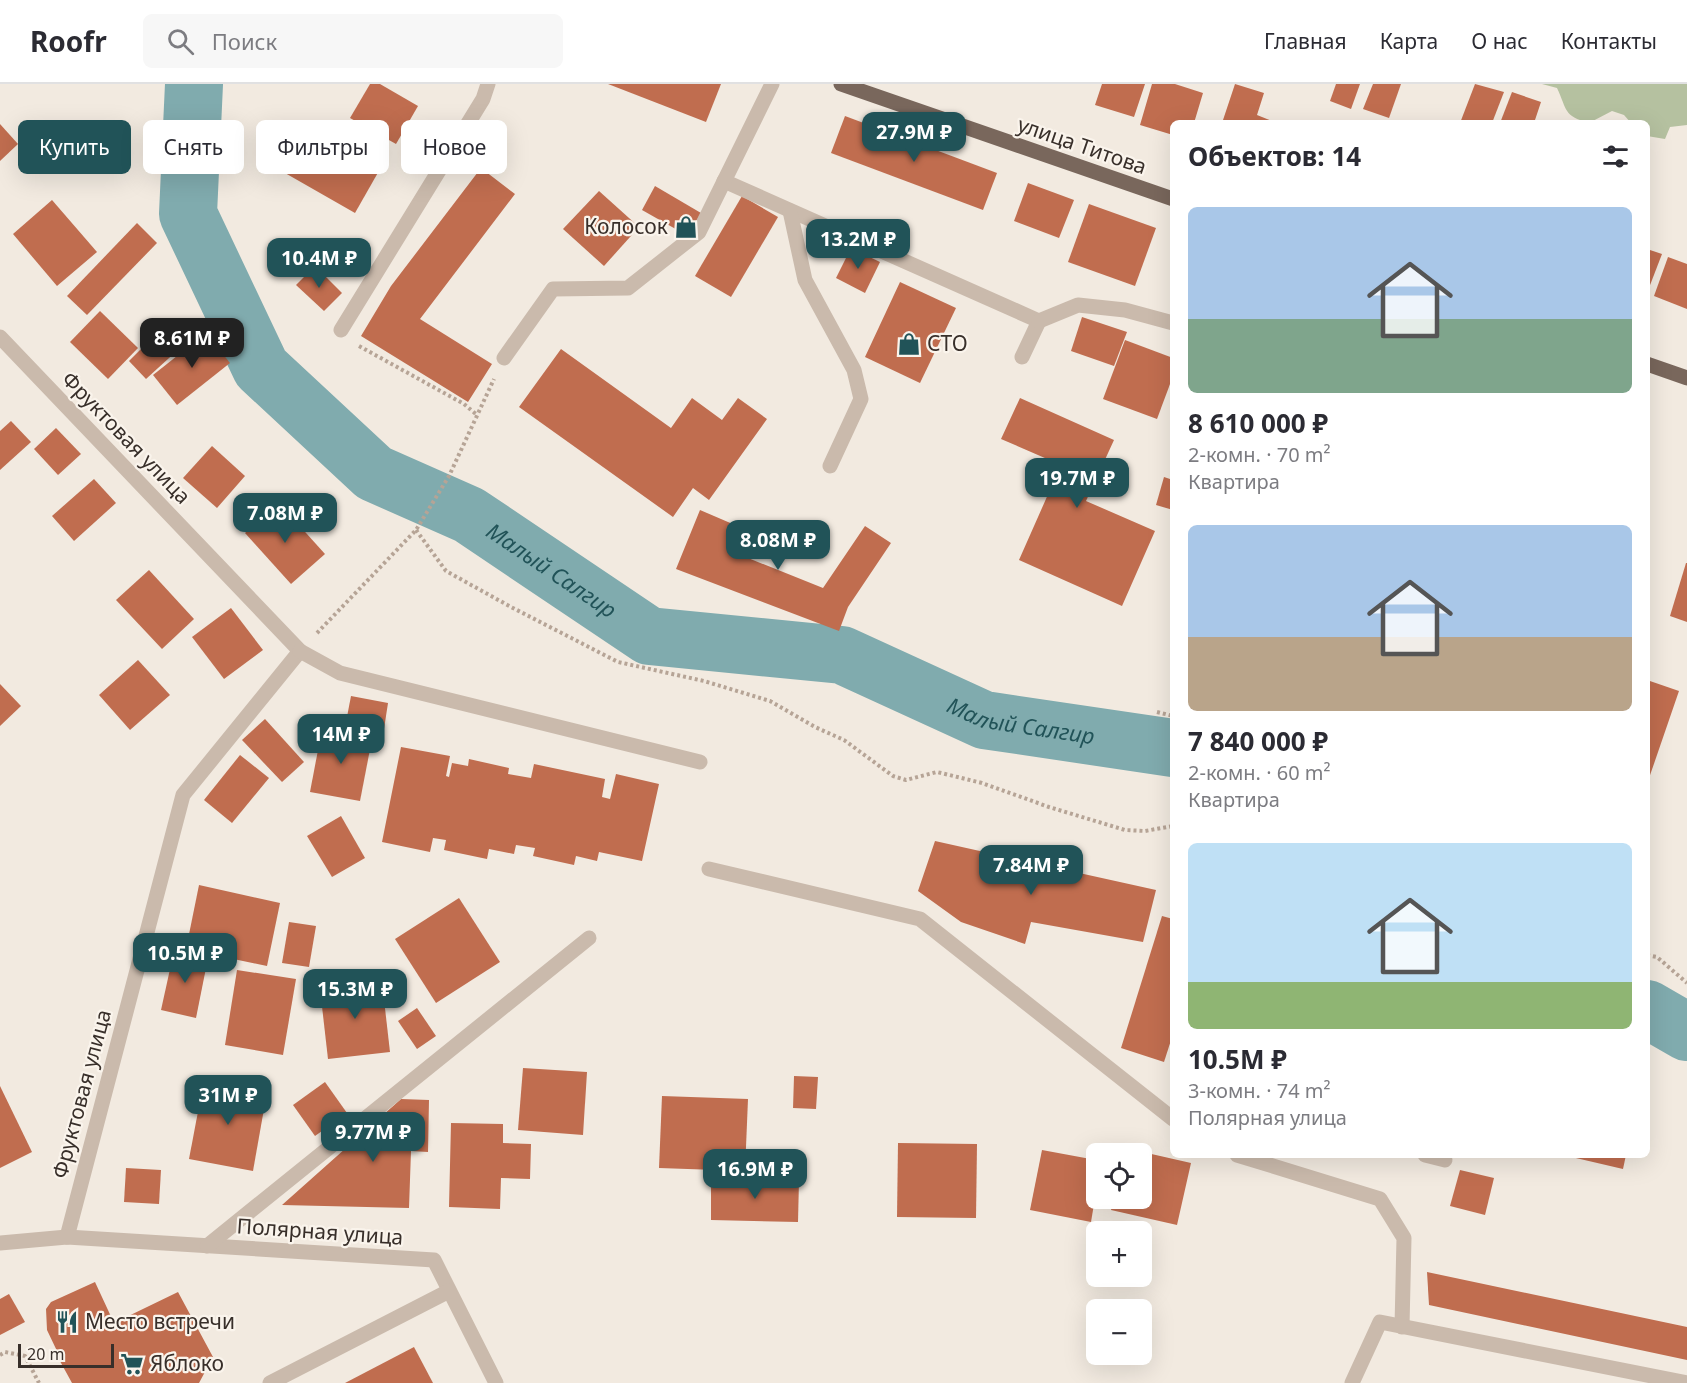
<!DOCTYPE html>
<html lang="ru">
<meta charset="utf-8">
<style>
body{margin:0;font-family:"Noto Sans",sans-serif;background:#f7f7f7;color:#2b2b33;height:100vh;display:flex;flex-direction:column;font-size:22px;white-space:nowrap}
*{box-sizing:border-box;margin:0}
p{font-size:20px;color:#7c7c81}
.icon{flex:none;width:33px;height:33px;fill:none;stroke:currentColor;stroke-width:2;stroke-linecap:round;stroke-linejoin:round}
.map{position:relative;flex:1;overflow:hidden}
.drawer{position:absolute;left:1170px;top:36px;width:480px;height:1038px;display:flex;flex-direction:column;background:#fff;border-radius:9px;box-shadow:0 6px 24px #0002}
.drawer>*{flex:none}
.banner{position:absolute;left:18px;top:36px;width:570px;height:54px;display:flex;gap:12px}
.buttons{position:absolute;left:1086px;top:1059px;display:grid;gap:12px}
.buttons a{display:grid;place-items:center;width:66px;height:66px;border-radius:9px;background:#fff;box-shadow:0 6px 24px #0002;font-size:30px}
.scale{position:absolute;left:18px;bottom:15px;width:96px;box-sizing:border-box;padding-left:6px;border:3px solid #382f2a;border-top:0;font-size:16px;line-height:21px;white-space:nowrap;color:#382f2a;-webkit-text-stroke:4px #faf4ec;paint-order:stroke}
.price{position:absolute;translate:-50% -51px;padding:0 14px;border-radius:12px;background:#215358;color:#fff;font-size:20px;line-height:39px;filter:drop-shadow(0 2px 3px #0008)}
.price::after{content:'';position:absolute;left:50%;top:36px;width:18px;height:14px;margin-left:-9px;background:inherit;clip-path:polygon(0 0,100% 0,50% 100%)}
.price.active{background:#222;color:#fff}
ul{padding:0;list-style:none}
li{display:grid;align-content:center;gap:12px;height:318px;padding:0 18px}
li span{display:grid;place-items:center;height:186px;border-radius:9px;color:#555}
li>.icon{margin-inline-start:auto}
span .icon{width:108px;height:108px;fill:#fffc;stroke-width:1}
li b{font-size:26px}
h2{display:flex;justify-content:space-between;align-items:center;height:72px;padding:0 18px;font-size:26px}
.tag{padding:0 21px;border-radius:9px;background:#fff;box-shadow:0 6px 24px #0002;font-size:21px;line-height:54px}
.tag.active{background:#215358;color:#fff}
header{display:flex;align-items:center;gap:36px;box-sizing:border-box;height:84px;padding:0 30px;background:#fff;border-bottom:2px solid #e1e1e2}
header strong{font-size:28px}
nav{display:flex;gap:33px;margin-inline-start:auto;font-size:21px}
.search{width:420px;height:54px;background:#f7f7f7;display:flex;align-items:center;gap:15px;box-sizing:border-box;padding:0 21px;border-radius:9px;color:#7c7c81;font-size:22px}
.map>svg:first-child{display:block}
</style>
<header>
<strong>Roofr</strong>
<div class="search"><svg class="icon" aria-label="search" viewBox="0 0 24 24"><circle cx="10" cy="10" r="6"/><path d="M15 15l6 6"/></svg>Поиск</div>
<nav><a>Главная</a><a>Карта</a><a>О нас</a><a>Контакты</a></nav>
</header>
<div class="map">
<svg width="1687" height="1299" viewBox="0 0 1687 1299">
<rect width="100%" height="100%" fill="#f2eae0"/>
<path fill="#b5c1a0" d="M1542,0h145v41l-17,2 -5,12 -18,-3v-13h-16l-7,-8 -12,-4 -23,12c-26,-7 -22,-14 -32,-35z"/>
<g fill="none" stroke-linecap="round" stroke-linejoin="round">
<g stroke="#80abae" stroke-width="58">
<path id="s1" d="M194,0l-6,130 73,154 113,105 95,42 180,121 193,19 142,65 189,28"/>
<polyline points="1647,925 1687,948"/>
</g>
</g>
<g fill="#c06d4f">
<polygon points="370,0 380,0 418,22 396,60 350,34"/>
<polygon points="608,0 721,0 706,38"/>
<polygon points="1102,0 1145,0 1134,33 1095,21"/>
<polygon points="1152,0 1175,0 1203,9 1194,39 1173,39 1173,51 1140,41"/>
<polygon points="1235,0 1264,9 1257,31 1277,39 1222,39"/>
<polygon points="1336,0 1360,0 1351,25 1330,17"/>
<polygon points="1373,0 1401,0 1389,34 1363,25"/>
<polygon points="1475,0 1504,8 1492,39 1460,39"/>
<polygon points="1512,8 1541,18 1534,39 1500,39"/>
<polygon points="845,32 997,89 983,126 831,69"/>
<polygon points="313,38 384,78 355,129 285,89"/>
<polygon points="0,40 18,60 0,77"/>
<polygon points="481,84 515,110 420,235 492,280 468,318 361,252 391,202"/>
<polygon points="1028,99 1074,116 1059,154 1014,137"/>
<polygon points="655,102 701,129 688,152 642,126"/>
<polygon points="599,107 639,143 604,182 563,145"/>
<polygon points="742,112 778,133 731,213 695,192"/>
<polygon points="52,116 97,168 57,202 13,150"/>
<polygon points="1089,120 1156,144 1135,202 1068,178"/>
<polygon points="137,139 157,159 87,231 67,212"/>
<polygon points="851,164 880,178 865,209 836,194"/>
<polygon points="1647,165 1662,170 1647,209"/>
<polygon points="1668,173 1687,180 1687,225 1654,212"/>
<polygon points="315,182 342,209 324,227 296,201"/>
<polygon points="900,198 956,224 920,299 865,273"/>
<polygon points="100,227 138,264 108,295 70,258"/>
<polygon points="1082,233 1127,248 1114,282 1071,267"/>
<polygon points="161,245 180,264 146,295 129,277"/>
<polygon points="206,249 230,279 177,321 153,291"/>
<polygon points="1125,256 1173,274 1173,292 1157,335 1103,315"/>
<polygon points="561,265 671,344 692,314 722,336 738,314 767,335 709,416 693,404 673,433 519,323"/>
<polygon points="1020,314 1114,356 1086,417 1155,447 1122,522 1019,476 1061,381 1001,355"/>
<polygon points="11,337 31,358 0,386 0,347"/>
<polygon points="56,344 81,370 58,391 34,365"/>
<polygon points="212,362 245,392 217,424 183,394"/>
<polygon points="1164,393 1173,396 1173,426 1156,421"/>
<polygon points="94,395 116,419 74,457 52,432"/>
<polygon points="279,419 325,470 291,500 245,449"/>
<polygon points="700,426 756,450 748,474 823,504 865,442 891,459 848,523 839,547 676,485"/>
<polygon points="1686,479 1687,479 1687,538 1670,532"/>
<polygon points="149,486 194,535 162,565 116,516"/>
<polygon points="231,524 263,566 224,595 192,553"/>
<polygon points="138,576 170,611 130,646 99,611"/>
<polygon points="1647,596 1679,607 1647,700"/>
<polygon points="0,600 21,622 0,642"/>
<polygon points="351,612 388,619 384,645 346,638"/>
<polygon points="265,635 304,678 282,698 242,656"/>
<polygon points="322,645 372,655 360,717 310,708"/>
<polygon points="401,663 450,672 446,692 449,693 452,679 468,682 469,675 509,684 508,690 531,694 534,680 605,695 602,713 610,715 616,690 659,700 642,777 599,768 597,777 576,772 574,781 533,772 535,764 516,761 514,770 489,765 487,775 444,766 446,756 433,754 430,768 382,758"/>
<polygon points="240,671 269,694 232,739 204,716"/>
<polygon points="341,732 365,774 332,793 307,752"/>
<polygon points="935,757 1156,806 1143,858 1031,838 1025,860 961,838 918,807"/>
<polygon points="199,801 280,819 267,882 186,865"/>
<polygon points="459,814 500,878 436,919 395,855"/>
<polygon points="1162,832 1173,835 1173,950 1164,978 1121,964"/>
<polygon points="289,838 316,842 309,883 282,879"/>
<polygon points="174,867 208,874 196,934 161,926"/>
<polygon points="237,886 296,895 283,971 225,961"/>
<polygon points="382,898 390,968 328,975 320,905"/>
<polygon points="417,924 436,952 417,965 398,937"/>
<polygon points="523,984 587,988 583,1051 518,1046"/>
<polygon points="794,992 818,993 816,1025 793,1024"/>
<polygon points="204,996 267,1008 253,1087 189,1075"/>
<polygon points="325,998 347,1029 315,1052 293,1021"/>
<polygon points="0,1002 32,1068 0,1084"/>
<polygon points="662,1012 748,1015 745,1087 659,1084"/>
<polygon points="401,1015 429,1016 428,1068 411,1067 409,1124 282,1121"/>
<polygon points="451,1039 503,1040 503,1059 531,1060 530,1095 501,1094 500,1125 449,1123"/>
<polygon points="898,1059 977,1060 976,1134 897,1133"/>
<polygon points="1125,1064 1191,1079 1177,1141 1111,1126 1114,1114 1142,1114 1142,1070 1124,1070"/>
<polygon points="1042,1066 1096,1076 1096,1108 1091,1138 1030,1126"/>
<polygon points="1563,1071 1626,1071 1623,1085"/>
<polygon points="126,1084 161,1086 159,1120 124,1118"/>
<polygon points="1460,1086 1494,1094 1485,1131 1450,1122"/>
<polygon points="711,1094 799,1096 798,1138 711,1136"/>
<polygon points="1427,1188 1687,1243 1687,1276 1429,1221"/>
<polygon points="95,1198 114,1239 178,1208 213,1273 199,1299 72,1299 55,1268 57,1267 47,1246 46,1225 51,1218"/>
<polygon points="9,1210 25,1238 0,1251 0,1215"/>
<polygon points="414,1263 433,1299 345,1299"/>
</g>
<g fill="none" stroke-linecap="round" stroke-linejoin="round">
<g stroke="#b6a496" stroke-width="4" stroke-dasharray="3 3" stroke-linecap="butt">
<polyline points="359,262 464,320 477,331"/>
<polyline points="416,446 446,487 511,523 618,578 704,597 770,617 815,643 844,656 893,692 906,696 937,688 982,699 1049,723 1125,746 1145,747 1173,742"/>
<polyline points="317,549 416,446 449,392 494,295"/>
<polyline points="1157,628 1173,632"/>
<polyline points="1647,871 1657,873 1687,899"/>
<polyline points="0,1271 5,1268 25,1272 39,1299"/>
</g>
<g stroke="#cabaac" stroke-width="15">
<polyline points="724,97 1039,237 1022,273"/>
<polyline points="790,127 805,196 854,286 861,315 830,382"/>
<polyline points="1039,237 1078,221 1125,226 1173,239"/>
<polyline points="341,246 483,15 488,0"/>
<polyline points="0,253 300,567 183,711 67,1153"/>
<polyline points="504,274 553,205 628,204 699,148 772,0"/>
<polyline points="300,567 340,589 700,678"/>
<polyline points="709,785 920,835 1173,1035"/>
<polyline points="1237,1071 1380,1115 1404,1154 1402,1243"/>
<polyline points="1425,1071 1445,1076"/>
<polyline points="0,1159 67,1153 434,1176 496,1299"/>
<polyline points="207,1162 589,854"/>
<polyline points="270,1299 449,1207"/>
<polyline points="1352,1299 1380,1238 1687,1299"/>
</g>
<g stroke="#79675c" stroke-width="15">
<polyline points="841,0 1173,115"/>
<polyline points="1647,280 1687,294"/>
</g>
</g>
<defs>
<g id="shop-bare" transform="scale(1.8)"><path d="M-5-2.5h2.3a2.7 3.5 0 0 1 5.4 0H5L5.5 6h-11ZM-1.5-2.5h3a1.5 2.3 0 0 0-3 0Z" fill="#215358" stroke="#faf4ec" stroke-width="2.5" paint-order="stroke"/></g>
<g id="restaurant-bare" transform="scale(1.8)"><path d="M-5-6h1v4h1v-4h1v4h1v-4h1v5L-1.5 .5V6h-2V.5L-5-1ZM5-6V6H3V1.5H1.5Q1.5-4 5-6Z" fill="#215358" stroke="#faf4ec" stroke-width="2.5" paint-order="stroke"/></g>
<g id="supermarket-bare" transform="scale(1.8)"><path d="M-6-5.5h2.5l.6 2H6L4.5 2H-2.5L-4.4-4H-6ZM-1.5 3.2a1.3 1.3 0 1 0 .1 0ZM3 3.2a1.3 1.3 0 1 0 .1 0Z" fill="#215358" stroke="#faf4ec" stroke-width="2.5" paint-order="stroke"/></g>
</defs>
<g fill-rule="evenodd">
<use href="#shop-bare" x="686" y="143"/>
<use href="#shop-bare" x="909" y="260"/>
<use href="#restaurant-bare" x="67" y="1238"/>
<use href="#supermarket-bare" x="132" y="1280"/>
</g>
<g text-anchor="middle" stroke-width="4.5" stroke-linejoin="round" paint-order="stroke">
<g font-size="21" fill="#382f2a" stroke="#faf4ec">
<text transform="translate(1082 62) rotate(19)" y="7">улица Титова</text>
<text transform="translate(126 354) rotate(46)" y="7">Фруктовая улица</text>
<text transform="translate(82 1010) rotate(-75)" y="7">Фруктовая улица</text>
<text transform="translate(320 1148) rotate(4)" y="7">Полярная улица</text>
</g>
<g font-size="21" fill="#382f2a" stroke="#faf4ec" text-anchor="start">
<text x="668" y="150" text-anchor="end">Колосок</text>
<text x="927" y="267">СТО</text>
<text x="85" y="1245">Место встречи</text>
<text x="150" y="1287">Яблоко</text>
</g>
<g font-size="22" font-style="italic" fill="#215358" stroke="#faf4ec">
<text dy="8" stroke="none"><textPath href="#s1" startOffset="658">Малый Салгир</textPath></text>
<text dy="8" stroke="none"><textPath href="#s1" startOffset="1162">Малый Салгир</textPath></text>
</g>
</g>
</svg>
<div class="buttons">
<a><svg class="icon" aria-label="locate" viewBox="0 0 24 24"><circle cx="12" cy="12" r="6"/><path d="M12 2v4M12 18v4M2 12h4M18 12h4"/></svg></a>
<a>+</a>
<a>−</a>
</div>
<div class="scale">20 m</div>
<b class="price" style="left:914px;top:79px">27.9M ₽</b>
<b class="price" style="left:858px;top:186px">13.2M ₽</b>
<b class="price" style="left:319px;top:205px">10.4M ₽</b>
<b class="price active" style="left:192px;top:285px">8.61M ₽</b>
<b class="price" style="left:1077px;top:425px">19.7M ₽</b>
<b class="price" style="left:285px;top:460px">7.08M ₽</b>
<b class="price" style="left:778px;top:487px">8.08M ₽</b>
<b class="price" style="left:341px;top:681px">14M ₽</b>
<b class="price" style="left:1031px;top:812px">7.84M ₽</b>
<b class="price" style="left:185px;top:900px">10.5M ₽</b>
<b class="price" style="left:355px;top:936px">15.3M ₽</b>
<b class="price" style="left:228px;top:1042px">31M ₽</b>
<b class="price" style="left:373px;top:1079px">9.77M ₽</b>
<b class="price" style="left:755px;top:1116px">16.9M ₽</b>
<div class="banner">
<a class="tag active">Купить</a>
<a class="tag">Снять</a>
<a class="tag">Фильтры</a>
<a class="tag">Новое</a>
</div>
<section class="drawer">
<h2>Объектов: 14<svg class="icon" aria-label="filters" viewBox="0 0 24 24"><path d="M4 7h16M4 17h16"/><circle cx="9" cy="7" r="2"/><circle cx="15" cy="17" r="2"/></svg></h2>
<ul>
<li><span style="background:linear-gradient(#a9c7e8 60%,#7fa58c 0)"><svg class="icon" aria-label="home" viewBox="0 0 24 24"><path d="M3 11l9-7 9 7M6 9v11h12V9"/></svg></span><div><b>8 610 000 ₽</b><p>2-комн. · 70 m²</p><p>Квартира</p></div></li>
<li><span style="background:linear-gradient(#a9c7e8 60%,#b9a48a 0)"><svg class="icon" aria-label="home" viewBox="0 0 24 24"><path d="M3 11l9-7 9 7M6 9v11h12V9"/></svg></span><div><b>7 840 000 ₽</b><p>2-комн. · 60 m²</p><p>Квартира</p></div></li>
<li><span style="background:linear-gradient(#bfe0f5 75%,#8fb573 0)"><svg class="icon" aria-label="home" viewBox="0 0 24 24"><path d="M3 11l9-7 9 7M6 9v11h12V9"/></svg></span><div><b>10.5M ₽</b><p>3-комн. · 74 m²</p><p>Полярная улица</p></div></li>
</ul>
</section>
</div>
